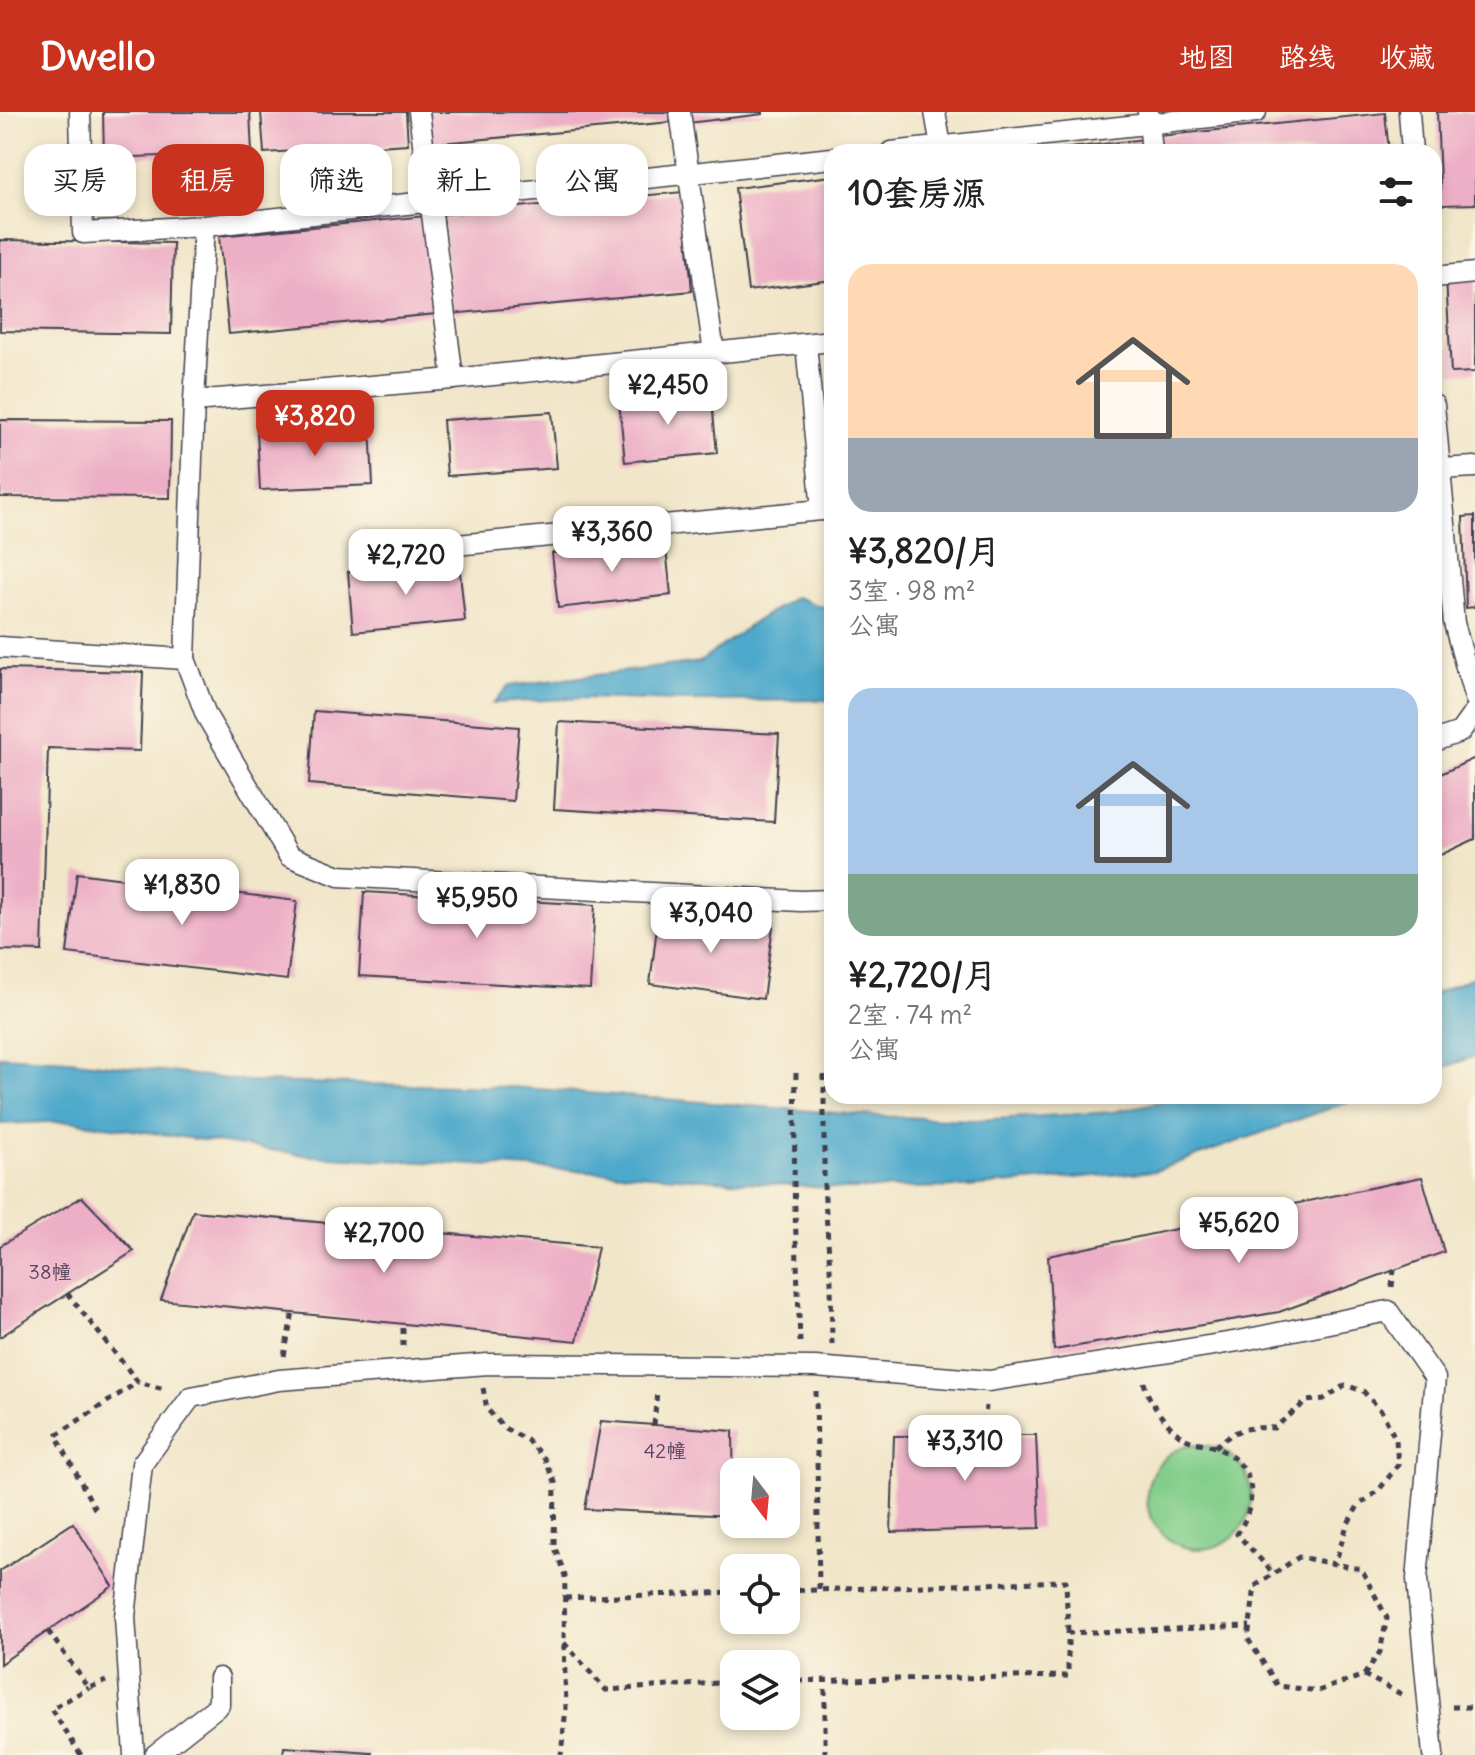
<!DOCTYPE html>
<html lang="zh">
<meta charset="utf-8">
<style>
body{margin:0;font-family:Delius,"LXGW WenKai TC",sans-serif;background:#f6f6f6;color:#222;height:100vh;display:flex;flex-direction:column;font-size:30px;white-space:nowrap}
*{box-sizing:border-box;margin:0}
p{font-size:26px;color:#767676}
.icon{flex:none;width:44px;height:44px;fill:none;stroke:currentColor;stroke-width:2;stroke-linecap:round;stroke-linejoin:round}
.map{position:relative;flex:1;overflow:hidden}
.side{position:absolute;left:824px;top:32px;width:618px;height:960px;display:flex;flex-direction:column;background:#fff;border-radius:24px;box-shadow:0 4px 12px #0003}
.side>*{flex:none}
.banner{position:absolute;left:24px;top:32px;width:680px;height:72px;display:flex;gap:16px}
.needle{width:52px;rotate:164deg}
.tools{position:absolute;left:720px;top:1346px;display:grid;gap:16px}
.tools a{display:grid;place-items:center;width:80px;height:80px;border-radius:16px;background:#fff;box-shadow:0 4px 12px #0003;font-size:40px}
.price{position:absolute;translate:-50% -68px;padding:0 18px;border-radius:16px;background:#fff;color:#222;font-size:26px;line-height:52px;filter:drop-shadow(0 2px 4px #0008)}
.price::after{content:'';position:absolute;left:50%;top:48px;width:24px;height:18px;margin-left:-12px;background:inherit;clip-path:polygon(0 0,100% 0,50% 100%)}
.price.current{background:#c8321e;color:#fff}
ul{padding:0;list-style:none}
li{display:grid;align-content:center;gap:16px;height:424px;padding:0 24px}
li span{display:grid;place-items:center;height:248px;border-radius:24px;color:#555}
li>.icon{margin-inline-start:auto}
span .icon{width:144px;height:144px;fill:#fffc;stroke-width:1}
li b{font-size:34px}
h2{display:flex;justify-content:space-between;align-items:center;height:96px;padding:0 24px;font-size:34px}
.tag{padding:0 28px;border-radius:24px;background:#fff;box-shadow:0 4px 12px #0003;font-size:28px;line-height:72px}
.tag.current{background:#c8321e;color:#fff}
header{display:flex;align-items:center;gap:48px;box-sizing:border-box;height:112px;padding:0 40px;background:#c8321e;color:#fff}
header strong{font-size:38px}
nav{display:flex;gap:44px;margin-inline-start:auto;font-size:28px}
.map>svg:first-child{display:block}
</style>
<header>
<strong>Dwello</strong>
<nav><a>地图</a><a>路线</a><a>收藏</a></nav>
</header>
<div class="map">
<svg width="1475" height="1643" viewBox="0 0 1475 1643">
<rect width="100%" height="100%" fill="#fcf5e5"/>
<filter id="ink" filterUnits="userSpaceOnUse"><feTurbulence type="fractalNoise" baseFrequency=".0125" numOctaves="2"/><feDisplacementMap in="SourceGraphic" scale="16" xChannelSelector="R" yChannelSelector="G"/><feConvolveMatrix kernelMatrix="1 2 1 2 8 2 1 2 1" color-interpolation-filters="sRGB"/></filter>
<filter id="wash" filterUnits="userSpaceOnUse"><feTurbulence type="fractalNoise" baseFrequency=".006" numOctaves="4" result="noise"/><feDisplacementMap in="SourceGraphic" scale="32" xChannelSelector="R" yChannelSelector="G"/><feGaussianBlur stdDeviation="1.8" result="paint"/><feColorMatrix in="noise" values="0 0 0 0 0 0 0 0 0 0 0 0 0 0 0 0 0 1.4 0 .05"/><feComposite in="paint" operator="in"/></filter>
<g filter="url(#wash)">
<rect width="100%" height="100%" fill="#f1e6c9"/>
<circle fill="#83ce8b" stroke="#527863" stroke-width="2" cx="1199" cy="1385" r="52"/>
<g fill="#4da9cb" stroke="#386683" stroke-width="2">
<polygon points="795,485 822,495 832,494 832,588 685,589 583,586 493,591 509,574 700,550 756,509"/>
<polygon points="1475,864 1475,944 1434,959 1434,882"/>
<polygon points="0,944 68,948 253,970 513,975 875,1004 973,1008 1112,1000 1187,984 1364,984 1155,1059 967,1075 842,1077 623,1061 312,1044 70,1009 0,1012"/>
</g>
<g id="blocks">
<g fill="#edafc6">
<polygon points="103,0 250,0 252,41 104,46"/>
<polygon points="261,0 406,0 408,32 264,41"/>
<polygon points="427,0 670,0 671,10 430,32"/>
<polygon points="687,0 763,0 763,2 688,11"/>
<polygon points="1437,0 1475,0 1475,92 1441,93"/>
<polygon points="1385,1 1389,40 1160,40 1159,24"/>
<polygon points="1144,27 1146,40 1054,40 1054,38"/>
<polygon points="832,64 832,168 748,179 735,76"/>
<polygon points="683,80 692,179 451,202 443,102"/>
<polygon points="426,104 436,202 229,222 219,124"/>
<polygon points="0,128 173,131 171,222 0,219"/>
<polygon points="1475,163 1475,260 1451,261 1446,165"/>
<polygon points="711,280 717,341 625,350 619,289"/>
<polygon points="552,300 557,356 447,364 443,308"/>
<polygon points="0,308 171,309 170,386 0,385"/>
<polygon points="370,313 373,373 260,378 257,319"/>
<polygon points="1475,404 1475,495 1466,496 1463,405"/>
<polygon points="665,428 671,483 558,496 552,441"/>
<polygon points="459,451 465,509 353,520 348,460"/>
<polygon points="0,557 143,560 140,639 48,636 42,839 0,838"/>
<polygon points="314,599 519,615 513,689 309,672"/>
<polygon points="559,610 779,622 774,710 554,697"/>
<polygon points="1475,646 1475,727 1434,746 1434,665"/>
<polygon points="77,761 297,789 287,868 67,841"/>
<polygon points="364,780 595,793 590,877 359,864"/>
<polygon points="659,799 773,814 763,887 650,872"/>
<polygon points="1422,1065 1444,1140 1279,1200 1054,1238 1048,1144"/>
<polygon points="82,1085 134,1139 0,1225 0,1134"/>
<polygon points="193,1099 598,1135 577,1229 161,1188"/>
<polygon points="601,1309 733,1319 734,1404 585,1397"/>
<polygon points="983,1323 1036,1323 1040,1416 891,1420 894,1324"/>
<polygon points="73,1411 113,1474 0,1552 0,1459"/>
<polygon points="284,1635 372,1641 372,1643 283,1643"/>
</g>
</g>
</g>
<g filter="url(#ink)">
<use href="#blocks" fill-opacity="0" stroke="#413f50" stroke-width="2"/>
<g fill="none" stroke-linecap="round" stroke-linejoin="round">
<g stroke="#413f50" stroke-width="23">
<g id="lane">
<polyline points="80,0 83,121 204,114"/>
<polyline points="419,0 453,267"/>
<polyline points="680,0 714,241"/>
<polyline points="935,0 942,40"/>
<polyline points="1148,0 1152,40"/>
<polyline points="1409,0 1412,40"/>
<polyline points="891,40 1256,0"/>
<polyline points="832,46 204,114 194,289 453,267 832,229"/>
<polyline points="1434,165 1475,161"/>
<polyline points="806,232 822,398"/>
<polyline points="1434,293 1440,357 1475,355"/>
<polyline points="1440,357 1454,511 1467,559"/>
<polyline points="383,440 832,397"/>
<polyline points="0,535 185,547 206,603 289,744 339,764 801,789 832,788"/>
<polyline points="185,547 194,289"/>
<polyline points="1475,558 1467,559 1475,586"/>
<polyline points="1434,629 1460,620 1475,599"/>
<polyline points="134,1643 125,1505 142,1352 191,1285 279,1268 488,1252 815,1255 989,1269 1239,1229 1388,1199 1435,1266 1417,1467 1433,1643"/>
<polyline points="155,1643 219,1593 219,1566"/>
</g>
</g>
<g stroke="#413f50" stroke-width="5" stroke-dasharray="6 6" stroke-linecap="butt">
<polyline points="796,961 794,1072 800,1230"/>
<polyline points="824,963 824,1073 831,1170 832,1232"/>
<polyline points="1392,1175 1394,1158"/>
<polyline points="67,1181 138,1270 164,1277"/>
<polyline points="403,1234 403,1212"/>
<polyline points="284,1244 293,1200"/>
<path d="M1144,1270c4,20 23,45 40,56 8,5 21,5 30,9 42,16 46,53 23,87l37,40"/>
<polyline points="483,1276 487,1297 504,1316 527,1328 544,1346 555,1370 554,1433 565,1464 564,1531 566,1596 561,1643"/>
<polyline points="816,1279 819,1478"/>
<polyline points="654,1313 657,1279"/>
<polyline points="983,1323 986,1294"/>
<path d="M1215,1335c23,-19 29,-20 59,-19l33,-27 17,-2 21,-14 18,6 19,21 14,28 2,25 -19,25 -21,16 -11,19 -12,39"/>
<polyline points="95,1397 56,1323 138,1270"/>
<polyline points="786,1479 1066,1469 1068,1521"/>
<polyline points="565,1486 734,1480"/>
<polyline points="48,1519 89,1576 106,1569"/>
<polyline points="564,1531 606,1578 734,1570"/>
<polyline points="1364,1563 1380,1540 1387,1506 1361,1457 1299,1445 1255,1474 1248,1527 1278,1574 1318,1579 1364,1563 1401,1582"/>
<polyline points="786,1569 1068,1564 1068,1521 1250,1514"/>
<polyline points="1452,1595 1475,1595"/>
<polyline points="81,1643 51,1597 89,1576"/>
<polyline points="825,1643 825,1569"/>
</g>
<use href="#lane" stroke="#fff" stroke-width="20"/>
</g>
</g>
<g text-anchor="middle" stroke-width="8" stroke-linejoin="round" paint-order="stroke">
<g font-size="20" fill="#55455e">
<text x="50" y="1167">38幢</text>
<text x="665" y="1346">42幢</text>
</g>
</g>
</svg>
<div class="tools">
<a><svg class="needle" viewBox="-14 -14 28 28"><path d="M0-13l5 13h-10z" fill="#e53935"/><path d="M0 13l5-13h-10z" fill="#767676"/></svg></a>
<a><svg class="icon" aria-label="locate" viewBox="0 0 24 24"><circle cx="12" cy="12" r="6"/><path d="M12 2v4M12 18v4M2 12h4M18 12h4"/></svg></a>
<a><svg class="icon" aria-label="layers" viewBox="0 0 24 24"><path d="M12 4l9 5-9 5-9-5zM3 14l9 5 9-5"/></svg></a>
</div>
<b class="price" style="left:668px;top:315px">¥2,450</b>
<b class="price current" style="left:315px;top:346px">¥3,820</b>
<b class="price" style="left:612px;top:462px">¥3,360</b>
<b class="price" style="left:406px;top:485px">¥2,720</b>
<b class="price" style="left:182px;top:815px">¥1,830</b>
<b class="price" style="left:477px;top:828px">¥5,950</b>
<b class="price" style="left:711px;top:843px">¥3,040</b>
<b class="price" style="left:1239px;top:1153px">¥5,620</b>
<b class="price" style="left:384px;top:1163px">¥2,700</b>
<b class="price" style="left:965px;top:1371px">¥3,310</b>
<div class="banner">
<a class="tag">买房</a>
<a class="tag current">租房</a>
<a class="tag">筛选</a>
<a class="tag">新上</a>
<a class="tag">公寓</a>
</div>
<section class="side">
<h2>10套房源<svg class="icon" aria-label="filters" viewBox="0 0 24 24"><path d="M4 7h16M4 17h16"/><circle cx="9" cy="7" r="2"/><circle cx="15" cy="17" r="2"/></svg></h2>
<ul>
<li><span style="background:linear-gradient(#ffd9b3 70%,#9aa5b1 0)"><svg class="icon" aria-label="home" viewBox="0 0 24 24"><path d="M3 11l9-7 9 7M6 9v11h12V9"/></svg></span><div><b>¥3,820/月</b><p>3室 · 98 m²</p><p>公寓</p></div></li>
<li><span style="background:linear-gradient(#a9c7e8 75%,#7fa58c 0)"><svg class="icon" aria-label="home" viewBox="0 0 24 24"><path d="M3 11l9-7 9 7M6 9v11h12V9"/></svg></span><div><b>¥2,720/月</b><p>2室 · 74 m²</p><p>公寓</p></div></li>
</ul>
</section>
</div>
